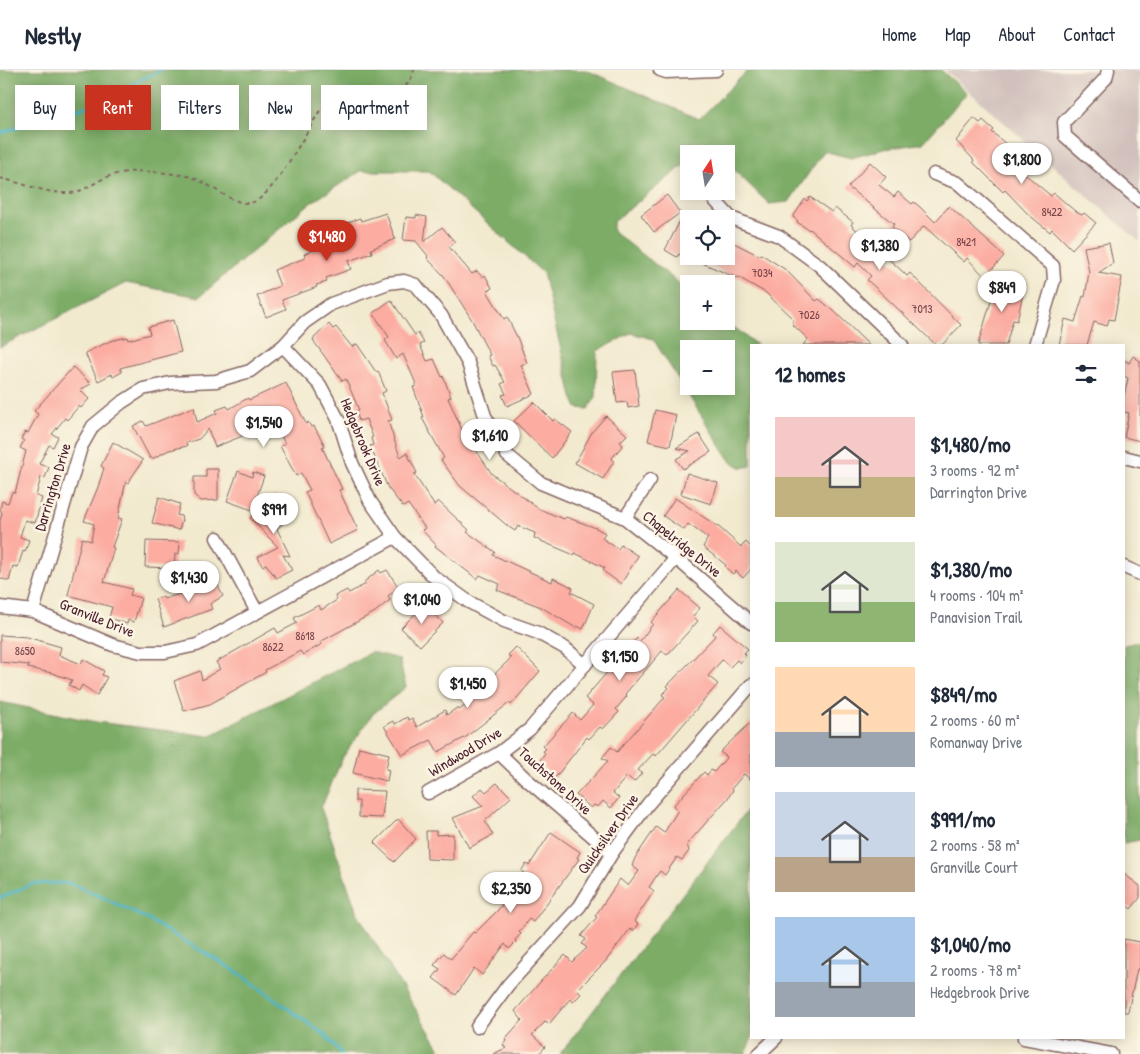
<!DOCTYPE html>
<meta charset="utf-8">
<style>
body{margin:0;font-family:"Patrick Hand",sans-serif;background:#f6f6f7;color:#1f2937;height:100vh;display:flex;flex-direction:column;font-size:19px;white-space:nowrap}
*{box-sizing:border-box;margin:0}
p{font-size:16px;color:#747a83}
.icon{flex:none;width:28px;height:28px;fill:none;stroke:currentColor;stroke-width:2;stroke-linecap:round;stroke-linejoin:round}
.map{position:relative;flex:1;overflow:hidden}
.panel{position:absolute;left:750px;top:274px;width:375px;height:695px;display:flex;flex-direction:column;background:#fff;border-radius:0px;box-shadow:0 2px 12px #0003}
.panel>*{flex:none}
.banner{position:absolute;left:15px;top:15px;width:475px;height:45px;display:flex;gap:10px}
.needle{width:32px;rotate:12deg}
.tools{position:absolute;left:680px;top:75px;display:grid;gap:10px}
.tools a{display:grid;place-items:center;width:55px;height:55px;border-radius:0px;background:#fff;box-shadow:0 2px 12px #0003;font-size:25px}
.price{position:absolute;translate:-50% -42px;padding:0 11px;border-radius:18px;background:#fff;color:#222;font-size:16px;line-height:32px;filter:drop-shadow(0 1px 2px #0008)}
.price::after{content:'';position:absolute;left:50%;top:30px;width:15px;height:11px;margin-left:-8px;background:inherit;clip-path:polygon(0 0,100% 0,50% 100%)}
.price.current{background:#c8321e;color:#fff}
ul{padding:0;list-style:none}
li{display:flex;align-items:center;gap:15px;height:125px;padding:0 25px}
li span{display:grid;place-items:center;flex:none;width:140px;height:100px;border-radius:0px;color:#555}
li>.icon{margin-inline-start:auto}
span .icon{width:60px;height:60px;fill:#fffc;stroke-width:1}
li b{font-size:21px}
h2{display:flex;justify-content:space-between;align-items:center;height:60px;padding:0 25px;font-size:21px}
.tag{padding:0 18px;border-radius:0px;background:#fff;box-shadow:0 2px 12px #0003;font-size:18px;line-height:45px}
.tag.current{background:#c8321e;color:#fff}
header{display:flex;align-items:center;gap:30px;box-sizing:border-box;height:70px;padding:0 25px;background:#fff;border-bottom:1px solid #e0e1e3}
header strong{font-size:24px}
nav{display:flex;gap:28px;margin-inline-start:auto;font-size:18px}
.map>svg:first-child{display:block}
</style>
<header>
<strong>Nestly</strong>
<nav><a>Home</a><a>Map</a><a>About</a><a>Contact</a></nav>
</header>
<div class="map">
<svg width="1140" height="984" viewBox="0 0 1140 984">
<rect width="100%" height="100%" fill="#fcf5e5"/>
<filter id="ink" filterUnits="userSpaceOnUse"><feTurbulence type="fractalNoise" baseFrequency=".02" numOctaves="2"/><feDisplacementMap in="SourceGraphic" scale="10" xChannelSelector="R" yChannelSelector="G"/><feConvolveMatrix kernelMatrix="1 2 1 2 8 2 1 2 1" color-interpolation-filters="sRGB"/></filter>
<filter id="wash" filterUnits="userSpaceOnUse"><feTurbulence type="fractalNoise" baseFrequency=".0096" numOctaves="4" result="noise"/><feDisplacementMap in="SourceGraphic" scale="20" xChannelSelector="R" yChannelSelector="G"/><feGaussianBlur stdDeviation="1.12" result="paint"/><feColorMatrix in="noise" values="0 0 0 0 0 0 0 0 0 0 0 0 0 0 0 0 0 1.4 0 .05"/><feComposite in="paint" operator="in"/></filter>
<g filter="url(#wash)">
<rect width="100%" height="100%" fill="#f2eacf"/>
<polygon fill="#d1c0bc" points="945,0 1140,0 1140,172 1086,125"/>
<g fill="#7bac66" stroke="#626648" fill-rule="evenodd">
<path d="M0,0h586l113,49 49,-49h193l26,23 -44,50 -39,6 -33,9 -27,-7 -35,51 -20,2 -43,-42v-8h-37v7l-76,61v9l76,60v30h37l31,24h-6v121l-9,2 -12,-7 -77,-122 -22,-6 -34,18 -1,46 -8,12 -11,-1 -5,-11 -29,-124 -114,-102h-68l-52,33 -110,93 -73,-14 -126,64zM689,279h37v37h-37z"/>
<polygon points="1138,572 1140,573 1140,770 1124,773 1124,575"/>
<polygon points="371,582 399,589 406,617 373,644 343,687 321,738 357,843 443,984 0,984 0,632 96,652 210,666"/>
<polygon points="751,735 752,968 745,984 560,984"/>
</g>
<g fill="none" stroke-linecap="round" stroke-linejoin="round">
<g stroke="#46b2c3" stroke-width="3">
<polyline points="0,63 83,38 161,0"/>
<polyline points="0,828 32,814 69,813 102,827 147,849 234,900 325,965 342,984"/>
</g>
</g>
<g id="blocks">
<g fill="#fcaca1">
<polygon points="974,48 980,53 983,50 994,60 992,62 1007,75 1004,79 1010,83 1006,88 1051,126 1054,123 1076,142 1082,145 1084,143 1096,153 1072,179 1052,159 1050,162 1028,144 1005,120 1003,122 973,92 974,90 956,71"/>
<polygon points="870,92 886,107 879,115 894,127 898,122 912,134 914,132 921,138 935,152 949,136 1004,186 985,207 967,188 964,192 924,156 909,172 892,157 894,154 848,117"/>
<polygon points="667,125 680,143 654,162 641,145"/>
<polygon points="810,127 832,142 835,138 853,152 851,155 902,201 907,206 910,203 961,255 942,275 936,275 876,218 867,210 871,206 858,193 855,197 810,159 809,160 797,152 798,151 793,147 805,129 807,131"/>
<polygon points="386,143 395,169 371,179 372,183 348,191 351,199 326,208 327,212 316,215 317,217 282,230 286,239 266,247 257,226 280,216 274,200 305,188 304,184 352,165 347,153 360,148 361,151"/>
<polygon points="416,145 427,147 424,172 442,157 455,172 449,177 472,204 477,201 482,207 485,205 492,218 487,221 504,249 507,247 517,267 527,293 521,295 534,324 507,336 502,325 506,324 501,314 505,312 495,295 493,296 488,286 490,285 472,250 444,206 427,188 428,186 416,171 403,170 406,147 416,148"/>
<polygon points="681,149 689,154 689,186 728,186 734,173 760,186 761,184 786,200 816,231 819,229 834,241 869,275 803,275 808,269 793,255 793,249 766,223 738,207 737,208 686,186 685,188 679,184 677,187 665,180"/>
<polygon points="1109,173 1113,193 1098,203 1122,207 1114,250 1109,249 1107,256 1094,252 1087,275 1059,275 1065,249 1075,252 1083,226 1085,227 1089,202 1084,177"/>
<polygon points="1001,207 1025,214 1017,251 1013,250 1006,275 978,275 991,231"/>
<polygon points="391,230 415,265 418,263 424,273 420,275 427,291 434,289 442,307 443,306 451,327 448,328 466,369 468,368 492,404 539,439 564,449 566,447 596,458 605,463 602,468 618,479 621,475 638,486 621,514 603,501 605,498 575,483 574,485 534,468 535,463 518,456 515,461 509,457 460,416 441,390 444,388 422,348 424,347 413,317 417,316 403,284 396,289 385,270 389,267 373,243"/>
<polygon points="173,250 181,282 120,298 122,302 113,307 112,304 98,311 85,283 110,271 127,267 128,270 150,264 148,257"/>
<polygon points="329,254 333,259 336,257 352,277 357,274 376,302 378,301 386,321 382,323 392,350 388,351 400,387 407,383 417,403 414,404 434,435 438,431 469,460 467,462 495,482 493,485 552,512 553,508 566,514 573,518 571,522 594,534 583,559 577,556 576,558 541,537 497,520 500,514 480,505 477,509 435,476 436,475 422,460 425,458 408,434 403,437 388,418 370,376 373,375 371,368 373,367 366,349 359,351 356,341 359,340 346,309 342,311 315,273 313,269"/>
<polygon points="1133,286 1140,291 1140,371 1124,367 1129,343 1124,342 1124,327 1128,308 1124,306 1124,290 1129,293"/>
<polygon points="73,297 91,314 80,320 89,329 81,338 79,336 67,350 65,348 52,364 58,367 53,377 49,375 39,394 49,397 45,408 41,407 36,426 42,428 35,453 25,450 20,467 29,470 25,482 23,481 18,497 13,496 9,511 0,508 0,451 2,443 0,439 2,431 8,433 12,422 15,423 26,381 20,378 24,371 21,369 25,362 28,363 38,344 34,341"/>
<polygon points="635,300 639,336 628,338 627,332 617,333 613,302"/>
<polygon points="286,313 306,354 308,352 311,357 314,356 325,376 322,377 342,419 339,420 358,460 329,474 305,422 310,420 301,403 296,406 280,376 285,374 272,347 253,357 254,359 240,367 215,377 208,359 199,369 186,373 187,376 169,380 154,388 150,388 133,356 143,351 146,356 194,337 197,352 217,343 216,340 227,336 229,339 248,328 249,330"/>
<polygon points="534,332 553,351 555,349 572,362 552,388 514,351"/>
<polygon points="655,340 676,345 670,376 648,371"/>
<polygon points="606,346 627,365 620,372 623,375 611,389 614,391 603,409 575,393 592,362"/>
<polygon points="699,364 711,382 683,399 676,389 690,381 676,378"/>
<polygon points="113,372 143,390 128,413 126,411 118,448 122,449 112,477 114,478 104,512 132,519 130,525 141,528 134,552 128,550 127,554 109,548 112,537 68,525 82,468 91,471 94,454 84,451 98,417 104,398 101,396"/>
<polygon points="206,399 218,399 218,430 201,431 194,425 194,407 206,407"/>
<polygon points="238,401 252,407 253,402 264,406 252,440 227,431"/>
<polygon points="687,403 718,413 711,434 681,424"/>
<polygon points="274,425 293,444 277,459 290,486 283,485 292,500 276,508 266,494 262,496 258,487 278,477 250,448"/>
<polygon points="159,427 180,434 177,445 181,446 182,450 179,460 152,453"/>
<polygon points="675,428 720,458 741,477 746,472 751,477 751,499 743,508 736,501 733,504 725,497 726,495 703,477 708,468 688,454 684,460 663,446"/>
<polygon points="146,471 180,472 179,484 175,484 174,498 145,497"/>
<polygon points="379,500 381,503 387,500 399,518 388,526 390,530 375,542 320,572 322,574 303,585 300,581 265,600 266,602 210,634 184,641 174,611 200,601 202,610 220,599 216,592 275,558 278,563 297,553 294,548 319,535 321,540 337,530 335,526 347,520 349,523 366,514 364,512"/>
<polygon points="214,508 223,526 210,534 212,539 164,557 155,529 163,527 164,529 189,521"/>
<polygon points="679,520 700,538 693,546 698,551 667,585 662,581 625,624 627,626 616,639 619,642 603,659 600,657 589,669 587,667 555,708 538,693 545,683 543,681 546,679 543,676 573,643 580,650 593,635 585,628 610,599 612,601 618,594 622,597 633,581 629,577 637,568 640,571 653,554 651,552"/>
<polygon points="425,534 443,553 420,576 401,558"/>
<polygon points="720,555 748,579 744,583 746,585 740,593 737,590 730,597 722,590 708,606 718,614 656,686 653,684 638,700 642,703 634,712 627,706 613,723 619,728 611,738 603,731 598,737 594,735 591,738 576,725 608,691 602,688 611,677 617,682 665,627 662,625 669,618 667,616 715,566 713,563"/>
<polygon points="0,565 27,567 61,577 59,585 81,594 83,589 104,601 102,605 107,607 97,625 82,615 79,621 69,615 72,610 52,603 28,598 29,595 0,592"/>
<polygon points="516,577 540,601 511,635 509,633 466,667 438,682 431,670 402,685 384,656 393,651 395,654 407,647 409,650 412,648 417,657 445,640 447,645 458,637 459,640 481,624 477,621 511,588 508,585"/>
<polygon points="751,652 751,710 744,704 732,718 733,720 728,728 687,774 689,781 682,790 677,787 665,805 660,801 649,817 654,821 634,851 638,854 633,861 630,859 605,892 577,920 581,924 573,932 570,929 549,954 546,951 532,965 545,977 539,984 493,984 506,978 503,975 506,971 505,969 522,950 515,941 542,910 565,885 572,892 587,878 582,874 586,869 581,866 597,847 595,846 620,809 628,816 639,801 632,796 635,788 656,757 664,763 678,740 673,736 704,702 707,705 711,700 714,702 727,687 720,682"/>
<polygon points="359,677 389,684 386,699 389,700 387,711 353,703"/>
<polygon points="497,713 511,727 485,751 493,765 469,778 453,748 483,736 473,726 482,718 486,722"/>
<polygon points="355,720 385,721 382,748 359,747 359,731 355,731"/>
<polygon points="398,749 416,769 394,792 374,773"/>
<polygon points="426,761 436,761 436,765 453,764 453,790 427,789"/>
<polygon points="551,762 580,782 577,788 579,789 533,852 529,849 519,862 521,864 515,870 516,872 509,879 505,874 482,905 474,898 456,925 433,908 440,899 434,895 444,883 451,889 473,862 475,863 498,840 525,804 521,801 526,794 529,796"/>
<polygon points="1124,804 1140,816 1140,828 1131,839 1124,833"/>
<polygon points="1124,869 1140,872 1140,899 1137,899 1128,942 1124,942"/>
</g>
</g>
</g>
<g filter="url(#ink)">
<use href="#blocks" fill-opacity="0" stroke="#856664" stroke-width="1"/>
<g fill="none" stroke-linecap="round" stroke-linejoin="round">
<g stroke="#856664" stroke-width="15">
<g id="minor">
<polyline points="660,0 666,2 716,0"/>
<polyline points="1108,0 1106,8 1064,52 1065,66 1140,131"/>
<polyline points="934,104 958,113 1053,196 1054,210 1035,275"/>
<polyline points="709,124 731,148 779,166 820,196 902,275"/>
<polyline points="283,276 320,315 338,349 352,393 370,431 395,467 434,507 469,532 504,551 538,563 565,578 585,595"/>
<polyline points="1124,387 1140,391"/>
<polyline points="625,448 650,410"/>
<polyline points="217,468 257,542"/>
<polyline points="1124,497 1140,504"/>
<polyline points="0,537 33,541 113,575 141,582 165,582 197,575 395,467"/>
<polyline points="33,541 81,377 93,356 121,333 143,319 170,313 216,311 250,301 283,276 305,252 331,234 388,213 404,211 416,215 441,245 468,293 485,346 507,385 541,413 625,448 676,488 751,553"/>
<polyline points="499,683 525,708 612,783"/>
<polyline points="428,723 499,683 530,659 676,488"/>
<polyline points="477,957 508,915 580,836 612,783 648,734 751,615"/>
<polyline points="1024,968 1111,984"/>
<polyline points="759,984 776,968"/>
</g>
</g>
<path stroke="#856664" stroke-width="2" stroke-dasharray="4 4" stroke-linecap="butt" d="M0,108c22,5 47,16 70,15 13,-1 23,-10 35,-15 23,-11 58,-6 82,-2 22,4 49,35 69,25 19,-9 52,-72 65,-92 30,-26 80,7 93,-39"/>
<use href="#minor" stroke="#fff" stroke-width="12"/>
</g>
</g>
<g text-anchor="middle" stroke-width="5" stroke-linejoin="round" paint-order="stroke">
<g font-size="12" fill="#764248">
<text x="1052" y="146">8422</text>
<text x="966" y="176">8421</text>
<text x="762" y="207">7034</text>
<text x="922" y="243">7013</text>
<text x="809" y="249">7026</text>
<text x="305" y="570">8618</text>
<text x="273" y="581">8622</text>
<text x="25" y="585">8650</text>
</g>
<g font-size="15" fill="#4a1f2b" stroke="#fcf5e5">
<text transform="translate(363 372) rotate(67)" y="5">Hedgebrook Drive</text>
<text transform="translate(53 417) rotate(-73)" y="5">Darrington Drive</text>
<text transform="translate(682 474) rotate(39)" y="5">Chapelridge Drive</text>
<text transform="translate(97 548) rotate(22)" y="5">Granville Drive</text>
<text transform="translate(465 682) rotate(-31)" y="5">Windwood Drive</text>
<text transform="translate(555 711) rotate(42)" y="5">Touchstone Drive</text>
<text transform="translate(608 764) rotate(-55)" y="5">Quicksilver Drive</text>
</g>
</g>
</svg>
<div class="tools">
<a><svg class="needle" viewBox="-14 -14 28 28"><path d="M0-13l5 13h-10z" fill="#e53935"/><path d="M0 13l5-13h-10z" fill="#747a83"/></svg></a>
<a><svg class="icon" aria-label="locate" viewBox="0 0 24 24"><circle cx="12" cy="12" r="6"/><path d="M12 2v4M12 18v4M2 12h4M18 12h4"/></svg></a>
<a>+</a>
<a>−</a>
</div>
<b class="price" style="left:1022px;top:115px">$1,800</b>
<b class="price current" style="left:327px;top:192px">$1,480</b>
<b class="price" style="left:880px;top:201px">$1,380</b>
<b class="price" style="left:1002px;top:243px">$849</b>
<b class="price" style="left:264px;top:378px">$1,540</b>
<b class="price" style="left:490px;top:391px">$1,610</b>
<b class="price" style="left:274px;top:465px">$991</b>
<b class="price" style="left:189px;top:533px">$1,430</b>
<b class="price" style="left:422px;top:555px">$1,040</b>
<b class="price" style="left:620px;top:612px">$1,150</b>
<b class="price" style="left:468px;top:639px">$1,450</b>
<b class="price" style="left:511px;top:844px">$2,350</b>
<div class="banner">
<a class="tag">Buy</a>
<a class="tag current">Rent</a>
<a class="tag">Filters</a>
<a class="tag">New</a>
<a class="tag">Apartment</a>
</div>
<section class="panel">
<h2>12 homes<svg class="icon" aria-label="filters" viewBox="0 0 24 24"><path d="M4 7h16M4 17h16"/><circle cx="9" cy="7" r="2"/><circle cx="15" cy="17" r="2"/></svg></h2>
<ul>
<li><span style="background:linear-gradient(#f6c9c9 60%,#c2b280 0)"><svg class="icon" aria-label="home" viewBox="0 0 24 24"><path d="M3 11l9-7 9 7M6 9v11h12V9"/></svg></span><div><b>$1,480/mo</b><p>3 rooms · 92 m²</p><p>Darrington Drive</p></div></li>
<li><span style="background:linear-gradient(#dfe7d0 60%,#8fb573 0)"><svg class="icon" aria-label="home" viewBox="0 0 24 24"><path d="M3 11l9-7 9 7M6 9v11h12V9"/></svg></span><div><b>$1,380/mo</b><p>4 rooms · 104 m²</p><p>Panavision Trail</p></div></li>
<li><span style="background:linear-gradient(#ffd9b3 65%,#9aa5b1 0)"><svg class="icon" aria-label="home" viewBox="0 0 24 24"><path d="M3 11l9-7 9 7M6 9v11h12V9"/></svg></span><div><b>$849/mo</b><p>2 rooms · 60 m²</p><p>Romanway Drive</p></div></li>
<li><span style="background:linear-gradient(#c9d6e8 65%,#b9a48a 0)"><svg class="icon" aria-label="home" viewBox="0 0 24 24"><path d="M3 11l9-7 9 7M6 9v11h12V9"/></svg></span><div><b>$991/mo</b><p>2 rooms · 58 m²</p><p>Granville Court</p></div></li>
<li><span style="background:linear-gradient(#a9c7e8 65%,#9aa5b1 0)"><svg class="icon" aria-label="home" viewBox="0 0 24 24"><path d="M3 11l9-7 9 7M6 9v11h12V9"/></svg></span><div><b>$1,040/mo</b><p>2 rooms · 78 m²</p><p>Hedgebrook Drive</p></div></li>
</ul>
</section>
</div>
